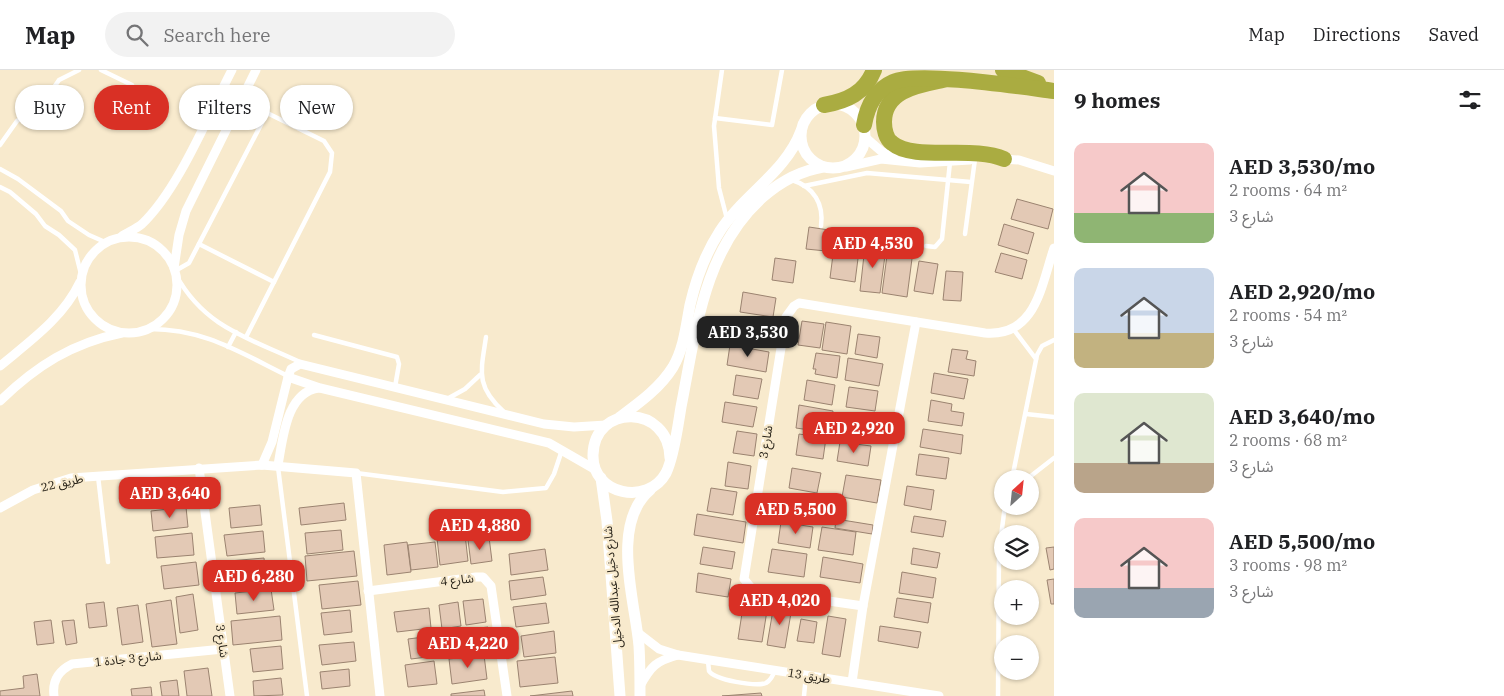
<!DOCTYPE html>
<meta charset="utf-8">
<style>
body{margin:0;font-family:"IBM Plex Serif","Noto Sans Arabic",serif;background:#f2f2f2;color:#202124;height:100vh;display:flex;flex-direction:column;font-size:19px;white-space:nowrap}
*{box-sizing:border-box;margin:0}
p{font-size:16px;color:#757577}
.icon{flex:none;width:28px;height:28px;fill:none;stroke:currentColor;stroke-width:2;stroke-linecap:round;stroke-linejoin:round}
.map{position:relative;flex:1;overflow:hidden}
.drawer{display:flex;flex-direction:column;background:#fff;width:450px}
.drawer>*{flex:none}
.guide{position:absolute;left:15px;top:15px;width:475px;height:45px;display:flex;gap:10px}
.needle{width:32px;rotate:27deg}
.controls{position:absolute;left:994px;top:400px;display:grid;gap:10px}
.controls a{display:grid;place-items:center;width:45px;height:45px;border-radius:50%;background:#fff;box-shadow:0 1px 4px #0004;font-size:25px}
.price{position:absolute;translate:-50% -42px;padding:0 11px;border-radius:10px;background:#d93025;color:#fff;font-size:16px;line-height:32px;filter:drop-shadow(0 1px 2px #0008)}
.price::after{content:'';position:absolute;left:50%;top:30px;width:15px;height:11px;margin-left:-8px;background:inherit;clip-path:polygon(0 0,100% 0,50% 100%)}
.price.on{background:#222;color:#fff}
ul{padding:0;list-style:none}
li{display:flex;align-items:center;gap:15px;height:125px;padding:0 20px}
li span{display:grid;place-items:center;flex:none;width:140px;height:100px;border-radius:10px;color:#555}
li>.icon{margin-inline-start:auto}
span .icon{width:60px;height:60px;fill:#fffc;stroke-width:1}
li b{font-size:21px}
h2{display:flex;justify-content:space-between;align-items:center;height:60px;padding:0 20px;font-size:21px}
.pill{padding:0 18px;border-radius:22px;background:#fff;box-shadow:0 1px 4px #0004;font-size:18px;line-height:45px}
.pill.on{background:#d93025;color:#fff}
header{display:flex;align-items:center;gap:30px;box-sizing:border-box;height:70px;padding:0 25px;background:#fff;border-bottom:1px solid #e0e0e0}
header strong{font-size:24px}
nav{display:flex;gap:28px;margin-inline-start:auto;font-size:18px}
.search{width:350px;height:45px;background:#f2f2f2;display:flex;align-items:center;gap:12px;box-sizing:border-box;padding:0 18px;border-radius:28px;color:#757577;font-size:19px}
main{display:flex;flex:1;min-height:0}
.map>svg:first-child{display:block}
</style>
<header>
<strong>Map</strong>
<div class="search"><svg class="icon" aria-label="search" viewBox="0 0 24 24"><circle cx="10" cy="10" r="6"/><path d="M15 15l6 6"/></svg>Search here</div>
<nav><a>Map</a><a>Directions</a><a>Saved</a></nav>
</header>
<main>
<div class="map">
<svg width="1054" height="626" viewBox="0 0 1054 626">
<rect width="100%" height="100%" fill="#f8eacd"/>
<g fill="#e3c9b5" stroke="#9b8370">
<polygon points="1017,129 1053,139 1048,159 1011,149"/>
<polygon points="1004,154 1034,163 1028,184 998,175"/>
<polygon points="809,157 829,160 826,181 806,179"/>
<polygon points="835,169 860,173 855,212 830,208"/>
<polygon points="865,176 886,178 880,223 860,221"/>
<polygon points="888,178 913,181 907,227 882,223"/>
<polygon points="1001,183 1027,190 1022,209 995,202"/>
<polygon points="775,188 796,191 793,213 772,210"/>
<polygon points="919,191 938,194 933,224 914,221"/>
<polygon points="946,201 963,202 961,231 943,230"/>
<polygon points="743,222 776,228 773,247 740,242"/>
<polygon points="802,251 824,254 820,278 798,275"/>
<polygon points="737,252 773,258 770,277 734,271"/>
<polygon points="826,252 851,256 847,284 822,280"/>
<polygon points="858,264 880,267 877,288 855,284"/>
<polygon points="730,275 769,282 766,302 727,295"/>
<polygon points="952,279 968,281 966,289 976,291 974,306 948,302"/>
<polygon points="816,283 840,286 837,308 815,304 816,299 813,299"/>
<polygon points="848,288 883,294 879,316 845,310"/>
<polygon points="934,303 968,309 964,329 931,323"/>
<polygon points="736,305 762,309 758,329 733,325"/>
<polygon points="807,310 835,315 832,335 804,330"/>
<polygon points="849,317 878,321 875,341 846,337"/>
<polygon points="931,330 952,334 951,341 964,343 962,356 928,351"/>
<polygon points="725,332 757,337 753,357 722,352"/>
<polygon points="799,335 833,341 830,363 796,358"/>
<polygon points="844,346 873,350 871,370 841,365"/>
<polygon points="923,359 963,365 961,384 920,377"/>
<polygon points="737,361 757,364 754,386 733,383"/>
<polygon points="799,364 826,368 823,389 796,385"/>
<polygon points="840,372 871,376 868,396 837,391"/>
<polygon points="919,384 949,388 946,409 916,405"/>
<polygon points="728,392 751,396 748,419 725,416"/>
<polygon points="792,398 821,403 817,423 789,418"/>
<polygon points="846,405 881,410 877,433 842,427"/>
<polygon points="907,416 934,420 931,440 904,435"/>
<polygon points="711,418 737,422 733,445 707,441"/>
<polygon points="790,426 826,432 823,451 787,445"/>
<polygon points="344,433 346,450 301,455 299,438"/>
<polygon points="260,435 262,455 231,458 229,438"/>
<polygon points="186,437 188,457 153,461 151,441"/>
<polygon points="487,444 490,465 467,468 465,447"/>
<polygon points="697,444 746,452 743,473 694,465"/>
<polygon points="914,446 946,451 943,467 911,462"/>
<polygon points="836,449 873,455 872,464 835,458"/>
<polygon points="781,452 813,457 810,478 778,473"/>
<polygon points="822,457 856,462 853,485 818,480"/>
<polygon points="341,460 343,480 307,484 305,463"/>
<polygon points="263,461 265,482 227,486 224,465"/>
<polygon points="192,463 194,485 157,488 155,467"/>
<polygon points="465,464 468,491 440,495 437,468"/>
<polygon points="489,467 492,491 471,494 468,470"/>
<polygon points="407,472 411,502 387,505 384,475"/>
<polygon points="435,472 438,497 411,500 408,475"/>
<polygon points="703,477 735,482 732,499 700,494"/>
<polygon points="1054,477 1054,499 1050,500 1046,478"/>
<polygon points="913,478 940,483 937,498 911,494"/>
<polygon points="545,479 548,500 511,505 509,484"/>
<polygon points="772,479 807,484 804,507 768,502"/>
<polygon points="354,481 357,506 307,511 305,486"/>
<polygon points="823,487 863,494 860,513 820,507"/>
<polygon points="264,488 266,510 231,513 229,491"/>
<polygon points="196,492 199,515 164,519 161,496"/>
<polygon points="902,502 936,508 933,528 899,523"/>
<polygon points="698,503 731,509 728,527 696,522"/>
<polygon points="543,507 546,525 511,530 509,511"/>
<polygon points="1054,509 1054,534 1051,534 1047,510"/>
<polygon points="358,511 361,535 322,539 319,515"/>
<polygon points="271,519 274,540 237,544 235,523"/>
<polygon points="193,524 198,560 180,563 176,527"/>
<polygon points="745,524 769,528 762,572 738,569"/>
<polygon points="897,528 931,533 928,553 894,547"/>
<polygon points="483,529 486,552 466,555 463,531"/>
<polygon points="171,530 177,574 152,577 146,534"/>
<polygon points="104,532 107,556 89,558 86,534"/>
<polygon points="458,532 461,556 442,559 439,535"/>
<polygon points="546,533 549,553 516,557 513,537"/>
<polygon points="774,534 792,537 785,578 767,575"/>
<polygon points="138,535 143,572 122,575 117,538"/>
<polygon points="429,538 431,558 397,562 394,542"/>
<polygon points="350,540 352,562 324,565 321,543"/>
<polygon points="280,546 282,570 233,575 231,551"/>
<polygon points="828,546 846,549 840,587 822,584"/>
<polygon points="801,549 817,552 814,573 797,571"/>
<polygon points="51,550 54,573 37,575 34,552"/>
<polygon points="74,550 77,573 66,575 62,551"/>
<polygon points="880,556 921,562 918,578 878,571"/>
<polygon points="488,557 490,578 445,584 443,562"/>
<polygon points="554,561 556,583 524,587 521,566"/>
<polygon points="432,566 435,586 411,589 408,569"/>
<polygon points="354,572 356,591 322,595 319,575"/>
<polygon points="281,576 283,599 253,602 250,579"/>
<polygon points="484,585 487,609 452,614 449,589"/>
<polygon points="555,587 558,613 520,617 517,591"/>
<polygon points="434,591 437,614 408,617 405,595"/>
<polygon points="208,598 212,626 187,626 184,601"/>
<polygon points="349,599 350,616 322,619 320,602"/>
<polygon points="37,604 40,626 0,626 0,621 24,618 23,606"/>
<polygon points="281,608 283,625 254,626 253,611"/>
<polygon points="177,610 179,626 162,626 160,612"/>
<polygon points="151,617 152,626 132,626 131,619"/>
<polygon points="484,620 485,626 451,626 451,624"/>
<polygon points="572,621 573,626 530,626"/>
<polygon points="761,623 762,626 722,626"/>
</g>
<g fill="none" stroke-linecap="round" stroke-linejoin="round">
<g stroke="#fff" stroke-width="4.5">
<polyline points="101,0 132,15"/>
<polyline points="722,0 714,56 719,118 727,149"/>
<polyline points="241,30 324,71 332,83 330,102 246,267"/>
<polyline points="715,48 772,55 782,0"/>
<polyline points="0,75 17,51 46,29 59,10 79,0"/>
<polyline points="0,99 18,109 61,141 68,151 89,165 105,172"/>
<path d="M792,110c22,7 32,24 29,46"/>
<polyline points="804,116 867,103 971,112"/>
<polyline points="0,117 10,122 36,144 45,156 59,165 75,180 81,204"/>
<polyline points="965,164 975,89"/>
<polyline points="199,174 274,212"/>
<polyline points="926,176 935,177 942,169 950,92"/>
<polyline points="175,201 189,193 267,43"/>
<path d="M176,205c29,53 73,63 124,87"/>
<path d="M147,259c56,-1 92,23 141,47"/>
<polyline points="1014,260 1036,289"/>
<polyline points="314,265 397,287 399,294 395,317"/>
<path d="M486,267c-5,34 -11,49 18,75"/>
<polyline points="228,277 236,262"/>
<polyline points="447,329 465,319 480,305"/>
<polyline points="1026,344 1054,347"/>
<polyline points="278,397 307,626"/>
<polyline points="356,403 503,422 546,418 554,404 562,380"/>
<polyline points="98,406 108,492"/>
<polyline points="1012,409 1037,285 1042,276 1054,270"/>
<polyline points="1027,409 1054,388"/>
<path d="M708,591l1,10c6,9 47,16 57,12 5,-3 7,-7 9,-13"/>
<polyline points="804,626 806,605"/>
<polyline points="998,626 999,481 1005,436"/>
</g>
<g stroke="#fff" stroke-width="9">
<polyline points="866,68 881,81 894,88"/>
<polyline points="1001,89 1019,90 1054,101"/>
<polyline points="846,97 881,89 920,93 970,90"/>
<path d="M122,166c6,-4 14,-7 20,-12 36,-34 66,-108 90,-154"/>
<circle cx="129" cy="215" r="48"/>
<polyline points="174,198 179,165 186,141 256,0"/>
<path d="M0,296c30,-25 63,-48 80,-84"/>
<polyline points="288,307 320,318 549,373 596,400"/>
<path d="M0,331c36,-35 72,-58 122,-68"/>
<polyline points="262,395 272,372 288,307 291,299 300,294 544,354 574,357 606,355"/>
<path d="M278,395c5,-26 8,-73 41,-77"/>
<polyline points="199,398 230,626"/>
<polyline points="0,438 33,420 71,408 262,395 356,403 380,626"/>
<polyline points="368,521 476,507 483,507 491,516 507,626"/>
<path d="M863,536l-110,-16 -9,-11 42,-262 8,-11 5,-3 186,30c51,4 56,-47 69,-85"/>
<polyline points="637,562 659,579 678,585 939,626"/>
<polyline points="852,612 863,536 916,252"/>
<path d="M640,616c11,-20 16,-25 38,-31"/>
<path d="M54,626c-2,-15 4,-25 18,-32l151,-15"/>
</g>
<g stroke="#fff" stroke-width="11">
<circle cx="833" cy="66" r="32"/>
<path d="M620,347c19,-14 40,-29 53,-50 11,-19 13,-41 17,-62 6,-26 15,-51 30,-74 23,-36 66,-59 81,-100"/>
<path d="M670,388c-1,-54 -76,-55 -77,-3 -1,40 55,51 73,18 8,-16 12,-48 15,-66 15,-75 22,-157 82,-210 18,-16 37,-26 60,-30"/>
<polyline points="601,408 607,451 620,626"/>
<path d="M640,626c0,-17 0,-34 -1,-50 -4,-45 -29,-122 11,-156"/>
</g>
<g stroke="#aaac41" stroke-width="16">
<polyline points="1003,0 1038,13"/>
<path d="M943,10c-24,5 -59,10 -59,42 0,7 2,17 8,21 22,19 81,2 112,16"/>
<path d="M824,35c23,-4 41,-12 50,-35"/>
<path d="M864,55c3,-18 11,-35 29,-43 25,-11 129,5 161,9"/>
</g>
</g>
<g text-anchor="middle" stroke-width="4.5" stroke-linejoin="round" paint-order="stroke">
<g font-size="12" fill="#282319" stroke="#f8eacd">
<text transform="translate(766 372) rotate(-81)" y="4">شارع 3</text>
<text transform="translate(62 413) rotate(-13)" y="4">طريق 22</text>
<text transform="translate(457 510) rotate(-6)" y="4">شارع 4</text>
<text transform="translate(613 517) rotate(-95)" y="4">شارع دخيل عبدالله الدخيل</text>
<text transform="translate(222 571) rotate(82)" y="4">شارع 3</text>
<text transform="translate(128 589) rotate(-6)" y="4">شارع 3 جادة 1</text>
<text transform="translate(809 606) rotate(9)" y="4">طريق 13</text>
</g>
</g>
</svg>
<div class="controls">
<a><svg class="needle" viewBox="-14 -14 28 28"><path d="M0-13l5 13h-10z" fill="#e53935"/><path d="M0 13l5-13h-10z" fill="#757577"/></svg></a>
<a><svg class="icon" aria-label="layers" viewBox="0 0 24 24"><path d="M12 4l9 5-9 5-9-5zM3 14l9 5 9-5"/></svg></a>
<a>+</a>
<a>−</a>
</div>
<b class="price" style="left:873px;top:199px">AED 4,530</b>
<b class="price on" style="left:748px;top:288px">AED 3,530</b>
<b class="price" style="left:854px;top:384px">AED 2,920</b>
<b class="price" style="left:170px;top:449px">AED 3,640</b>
<b class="price" style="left:796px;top:465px">AED 5,500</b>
<b class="price" style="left:480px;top:481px">AED 4,880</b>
<b class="price" style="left:254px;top:532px">AED 6,280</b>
<b class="price" style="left:780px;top:556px">AED 4,020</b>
<b class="price" style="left:468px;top:599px">AED 4,220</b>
<div class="guide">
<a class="pill">Buy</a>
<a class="pill on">Rent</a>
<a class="pill">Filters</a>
<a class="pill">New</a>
</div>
</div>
<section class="drawer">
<h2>9 homes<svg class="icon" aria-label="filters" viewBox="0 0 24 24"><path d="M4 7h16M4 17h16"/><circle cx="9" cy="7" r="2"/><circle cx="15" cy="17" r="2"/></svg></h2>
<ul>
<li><span style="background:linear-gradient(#f6c9c9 70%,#8fb573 0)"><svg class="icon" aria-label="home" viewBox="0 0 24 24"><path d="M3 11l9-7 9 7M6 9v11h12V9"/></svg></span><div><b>AED 3,530/mo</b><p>2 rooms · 64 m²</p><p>شارع 3</p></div></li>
<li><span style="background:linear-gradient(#c9d6e8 65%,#c2b280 0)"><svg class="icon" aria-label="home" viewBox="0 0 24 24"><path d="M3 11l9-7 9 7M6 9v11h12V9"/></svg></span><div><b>AED 2,920/mo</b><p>2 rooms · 54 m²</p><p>شارع 3</p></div></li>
<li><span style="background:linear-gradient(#dfe7d0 70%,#b9a48a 0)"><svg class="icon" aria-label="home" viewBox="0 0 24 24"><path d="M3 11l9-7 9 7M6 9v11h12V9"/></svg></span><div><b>AED 3,640/mo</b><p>2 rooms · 68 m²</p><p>شارع 3</p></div></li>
<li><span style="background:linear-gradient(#f6c9c9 70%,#9aa5b1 0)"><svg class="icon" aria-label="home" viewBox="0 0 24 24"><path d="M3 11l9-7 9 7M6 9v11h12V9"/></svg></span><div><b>AED 5,500/mo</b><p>3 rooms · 98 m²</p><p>شارع 3</p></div></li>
</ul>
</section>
</main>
